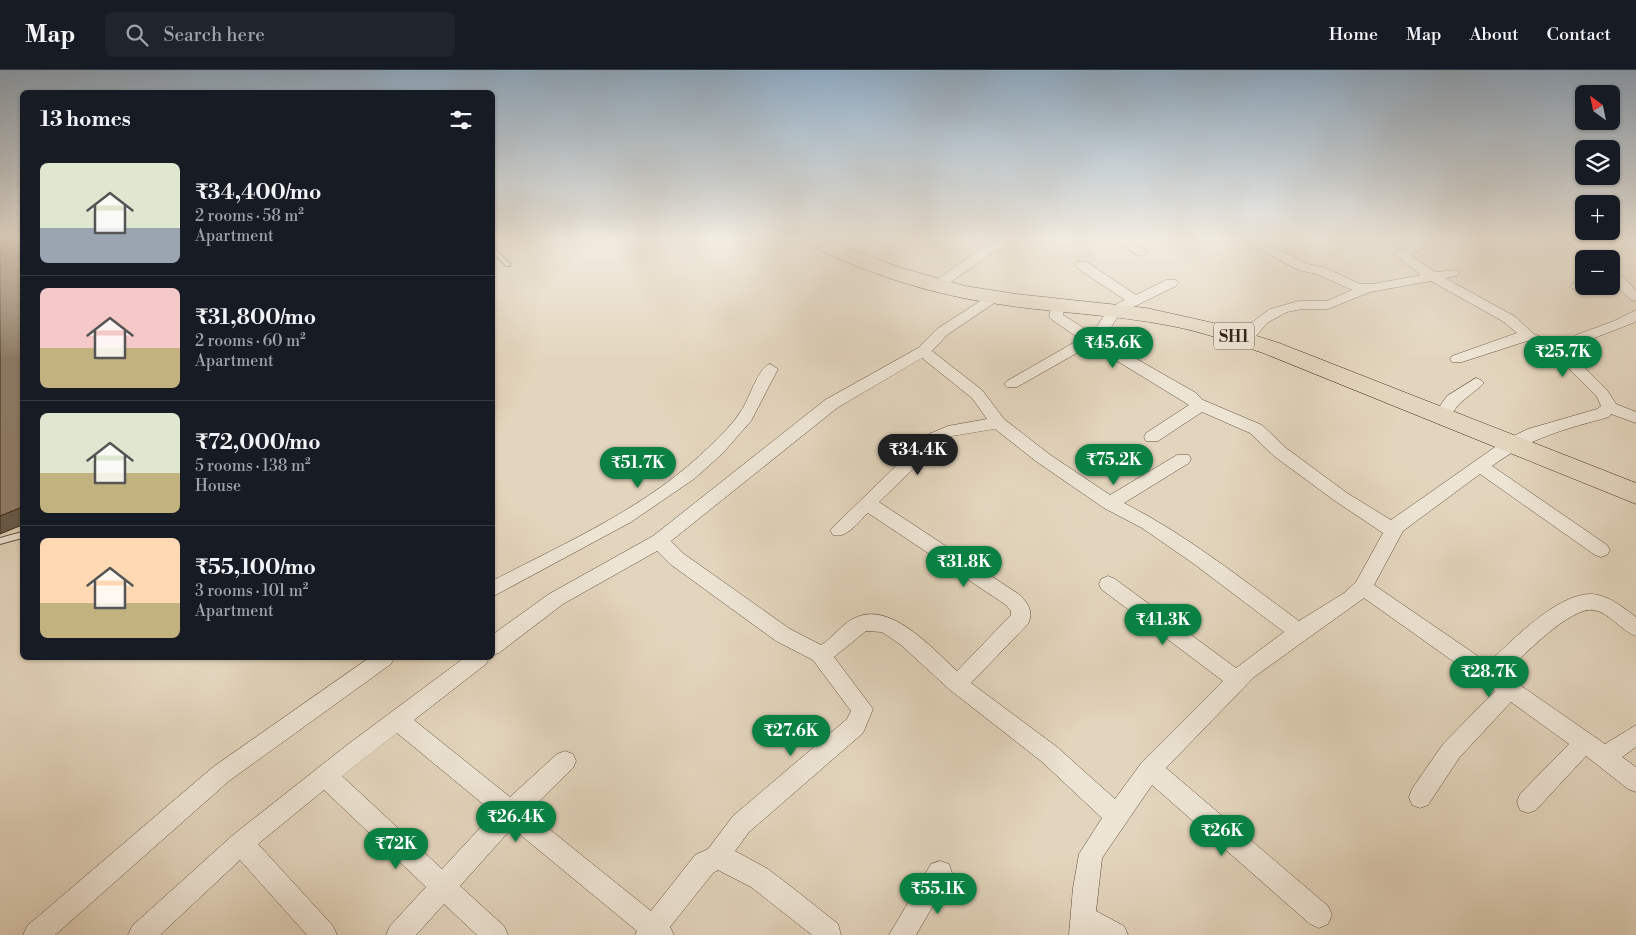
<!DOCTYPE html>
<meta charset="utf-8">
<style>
body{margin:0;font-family:"Libre Bodoni",serif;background:#20242c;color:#f1f3f6;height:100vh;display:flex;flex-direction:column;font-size:19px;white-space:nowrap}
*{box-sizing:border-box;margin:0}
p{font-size:16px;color:#9ea1a6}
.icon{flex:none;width:28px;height:28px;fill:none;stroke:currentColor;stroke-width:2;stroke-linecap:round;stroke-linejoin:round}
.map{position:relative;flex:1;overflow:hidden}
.drawer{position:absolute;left:20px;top:20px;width:475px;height:570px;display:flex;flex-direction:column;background:#171b24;border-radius:8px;box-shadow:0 1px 4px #0004}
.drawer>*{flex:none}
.needle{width:32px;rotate:327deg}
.buttons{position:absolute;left:1575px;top:15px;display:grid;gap:10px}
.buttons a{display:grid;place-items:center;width:45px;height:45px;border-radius:8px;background:#171b24;box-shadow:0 1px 4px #0004;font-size:25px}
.price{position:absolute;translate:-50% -42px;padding:0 11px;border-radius:18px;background:#0b8043;color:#fff;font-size:16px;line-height:32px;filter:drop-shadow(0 1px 2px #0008)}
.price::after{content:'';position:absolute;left:50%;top:30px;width:15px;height:11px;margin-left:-8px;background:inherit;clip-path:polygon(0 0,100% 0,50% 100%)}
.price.selected{background:#222;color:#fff}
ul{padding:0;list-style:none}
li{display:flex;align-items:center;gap:15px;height:125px;padding:0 20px}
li+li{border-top:1px solid #363941}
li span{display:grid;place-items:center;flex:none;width:140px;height:100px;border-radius:8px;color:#555}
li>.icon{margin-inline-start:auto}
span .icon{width:60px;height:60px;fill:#fffc;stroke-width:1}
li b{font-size:21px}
h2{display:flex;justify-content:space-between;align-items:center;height:60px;padding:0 20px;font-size:21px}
header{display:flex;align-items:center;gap:30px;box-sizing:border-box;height:70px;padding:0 25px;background:#171b24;border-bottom:1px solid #363941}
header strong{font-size:24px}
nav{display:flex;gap:28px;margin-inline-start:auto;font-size:18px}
.search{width:350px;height:45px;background:#20242c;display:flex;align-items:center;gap:12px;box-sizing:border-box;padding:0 18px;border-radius:8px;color:#9ea1a6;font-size:19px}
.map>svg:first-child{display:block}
</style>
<header>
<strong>Map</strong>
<div class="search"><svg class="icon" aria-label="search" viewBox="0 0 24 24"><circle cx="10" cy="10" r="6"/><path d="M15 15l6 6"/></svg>Search here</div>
<nav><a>Home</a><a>Map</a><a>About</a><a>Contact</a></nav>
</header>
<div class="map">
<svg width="1636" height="865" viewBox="0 0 1636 865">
<rect width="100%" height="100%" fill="#e3d5bd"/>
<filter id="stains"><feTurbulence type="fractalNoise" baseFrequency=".004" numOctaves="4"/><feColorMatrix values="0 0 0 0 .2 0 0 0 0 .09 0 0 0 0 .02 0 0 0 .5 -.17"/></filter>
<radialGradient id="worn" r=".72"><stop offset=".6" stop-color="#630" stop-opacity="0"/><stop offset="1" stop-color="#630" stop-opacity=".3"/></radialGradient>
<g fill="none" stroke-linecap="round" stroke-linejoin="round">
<g stroke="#605040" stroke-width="2">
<g id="lane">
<polygon points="492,176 510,194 510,196 506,196 492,182"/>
<polygon points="22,462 22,468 0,474 0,468"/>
</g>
</g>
<g stroke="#605040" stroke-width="1">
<g id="street">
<polygon points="879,170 892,170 866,193 856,193 854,190 856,187"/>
<polygon points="1002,170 1018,170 994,182 942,218 932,218 930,215 984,176"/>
<polygon points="1113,170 1128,170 1148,182 1142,186 1137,185"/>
<path d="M1244,170h15l48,24 19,4 34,16h13l48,-9 -27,-21 15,-8 -6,-6h14l8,7 -15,8 25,17 22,-2 2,3 -2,3 -12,2 69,38 20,18 30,12 12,-11 38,-14 22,-11v11l-3,2 -47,18 -12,11 8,13 25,25 9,14 20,8v11l-25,-9 -2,3c-47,13 -77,20 -117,49l115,79 3,5 -3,5 -6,2 -6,-2 -115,-81 -77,57 -29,54 114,78c24,-22 69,-70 104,-69 16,1 32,14 44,23v19c-15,-5 -26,-23 -42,-26 -24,-4 -73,48 -90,64l101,70 31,-19v22l-14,10 14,10v25l-8,-3 -42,-33 -50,54 -8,3 -8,-3 -3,-8 3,-8 49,-50 -58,-42 -52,56 -31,47 -8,3 -8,-3 -3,-8 3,-8 31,-45 52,-53 -131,-93 -110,79 -88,91 162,138 4,9 -4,9 -9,4 -9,-4 -158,-139 -50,73 -6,53 28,15 4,9h-59l4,-47 6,-34 23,-36 -61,-57 -91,-71 -49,-45 -19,-13 -16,-1 -32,26 39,52 -10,24 -114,99 -14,19 33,18 30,23 40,32 3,11h-29l-61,-48 -33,-17 -5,3 -43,54 4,8h-39l2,-4 -125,-103 -52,58 44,40 4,9h-31l-33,-31 -28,31h-30l4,-9 36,-39 -102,-97 -66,54 75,82 4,9h-30l-67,-75 -80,75h-32l4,-9 101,-91 114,-90 117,-87h25l-3,6 -72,56 96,77 47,-43 8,-3 8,3 3,7 -3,7 -45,44 123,99 44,-56 13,-6 25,-33 114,-97 4,-8 -38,-51 -37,-19 -106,-77 -13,-13 -94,53 -64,49 -7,2v-20l57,-41 104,-58 172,-136 93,-52 19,-19 54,-35 5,-1 7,4 -56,38 -15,16 50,39 22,29 45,35 61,41 67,-40h12l2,4 -2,4 -65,40c63,32 119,77 175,118l45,-28 12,-11 27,-49 -48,-32 -61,-45 -24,-23 -48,-21 -44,29h-12l-2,-4 2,-4 43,-28 -98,-60 -74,42h-10l-3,-3 3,-3 73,-42 -29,-20 -2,-3 4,-14h10l2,3 -2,10 27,17 8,-7 11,-17 16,-8 -48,-32 -2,-3 2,-3h10l49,33 30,-15h10l2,3 -2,3 -57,28 -10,17 -9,7 96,55 7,7 59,25 24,23 61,45 44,27 114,-80 23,-11 69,-20 4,-3 -4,-9 -26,-26 -10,-16 -34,-14 -65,21h-10l-2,-3 2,-3 65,-23 -13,-11 -73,-41 -61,11 -42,17h-26l-15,3 -20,11 -17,20h-10l-2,-3 13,-17 19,-14 29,-8h28l25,-11 -35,-16 -19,-4zM922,288l50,40 15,21 -39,7 -19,8 -99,96 3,5c14,4 25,-13 35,-22l138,92 5,6v4l-54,56c-23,-21 -65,-69 -100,-54 -14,5 -23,20 -36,28l-31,-16 -106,-75 -13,-13 166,-133zM995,359l42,33 67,46 38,20 52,36 90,68 -48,36 -121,-89 -7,-3 -7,3 -2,5 2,5 122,92 -81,81 -27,37 -58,-52 -86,-64 57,-59c6,-13 0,-20 -8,-29l-141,-93 62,-60 11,-6zM397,663l97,80 -52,56 -100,-93z"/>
<polygon points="1567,170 1580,170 1601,189 1587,189"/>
<polygon points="1611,200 1616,201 1636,220 1636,231 1631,230 1611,211"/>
<polygon points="1584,211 1584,216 1590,216 1589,218 1577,221 1570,217 1572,214"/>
<path d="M770,294l8,5 -27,52 -29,33 -28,25 -63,43 -139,75v-16c75,-39 158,-75 219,-136 10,-10 22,-21 30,-34 8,-11 17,-44 29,-47z"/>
<polygon points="1476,308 1481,310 1484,313 1481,316 1459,334 1447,350 1435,350 1433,346 1447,326"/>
<polygon points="369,588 394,588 391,594 229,711 55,865 23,865 27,856 213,697"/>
<polygon points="940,791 949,794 952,803 916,865 889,865 931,794"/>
</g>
</g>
<g stroke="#342417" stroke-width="1">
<path id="primary" d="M804,170h25l66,26 70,20 51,8 130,14 72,16 61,19 357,140v21l-373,-151c-30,-10 -60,-21 -91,-27 -60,-12 -121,-13 -181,-23 -64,-10 -126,-30 -184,-59z"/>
</g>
<use href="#lane" fill="#ede4d4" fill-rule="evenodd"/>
<use href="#street" fill="#ede4d4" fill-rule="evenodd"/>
<use href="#primary" fill="#e3d5bd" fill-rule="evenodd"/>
</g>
<polygon fill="#645a4c" stroke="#342417" points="22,437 22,455 0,464 0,446"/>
<polygon fill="#8f806d" stroke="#342417" points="0,170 22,170 22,437 0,446"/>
<linearGradient id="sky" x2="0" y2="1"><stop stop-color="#8ea9c0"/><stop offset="0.58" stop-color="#f2ece1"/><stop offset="1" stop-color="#f2ece1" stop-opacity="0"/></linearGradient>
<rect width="1636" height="291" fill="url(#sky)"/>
<g text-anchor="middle" stroke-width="4" stroke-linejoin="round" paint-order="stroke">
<rect fill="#ede4d4" stroke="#6c5e50" stroke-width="1" x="1214" y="252.5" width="40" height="27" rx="4"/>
<g font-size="16" font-weight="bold" fill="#342417">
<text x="1234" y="272">SH1</text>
</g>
</g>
<rect width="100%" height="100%" filter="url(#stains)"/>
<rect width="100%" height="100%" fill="url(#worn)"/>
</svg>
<div class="buttons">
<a><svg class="needle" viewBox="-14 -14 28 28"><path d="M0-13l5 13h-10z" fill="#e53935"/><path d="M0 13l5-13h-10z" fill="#9ea1a6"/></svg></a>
<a><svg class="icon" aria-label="layers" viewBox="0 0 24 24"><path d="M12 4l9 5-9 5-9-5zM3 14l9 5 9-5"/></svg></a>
<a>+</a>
<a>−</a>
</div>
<b class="price" style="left:1113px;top:299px">₹45.6K</b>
<b class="price" style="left:1563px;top:308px">₹25.7K</b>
<b class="price selected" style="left:918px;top:406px">₹34.4K</b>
<b class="price" style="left:1114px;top:416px">₹75.2K</b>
<b class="price" style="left:638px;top:419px">₹51.7K</b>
<b class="price" style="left:964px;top:518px">₹31.8K</b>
<b class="price" style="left:1163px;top:576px">₹41.3K</b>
<b class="price" style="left:1489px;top:628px">₹28.7K</b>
<b class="price" style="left:791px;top:687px">₹27.6K</b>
<b class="price" style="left:516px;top:773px">₹26.4K</b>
<b class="price" style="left:1222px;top:787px">₹26K</b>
<b class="price" style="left:396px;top:800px">₹72K</b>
<b class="price" style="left:938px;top:845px">₹55.1K</b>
<section class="drawer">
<h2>13 homes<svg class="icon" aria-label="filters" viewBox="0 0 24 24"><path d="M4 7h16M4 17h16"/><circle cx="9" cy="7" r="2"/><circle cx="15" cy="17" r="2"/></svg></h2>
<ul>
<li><span style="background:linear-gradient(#dfe7d0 65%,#9aa5b1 0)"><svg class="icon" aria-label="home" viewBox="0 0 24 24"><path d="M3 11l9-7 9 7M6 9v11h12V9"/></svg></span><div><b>₹34,400/mo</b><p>2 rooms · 58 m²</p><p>Apartment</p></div></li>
<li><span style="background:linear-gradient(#f6c9c9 60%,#c2b280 0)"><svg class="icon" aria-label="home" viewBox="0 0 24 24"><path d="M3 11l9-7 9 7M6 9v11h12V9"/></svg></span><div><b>₹31,800/mo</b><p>2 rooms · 60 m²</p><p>Apartment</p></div></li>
<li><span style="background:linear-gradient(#dfe7d0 60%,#c2b280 0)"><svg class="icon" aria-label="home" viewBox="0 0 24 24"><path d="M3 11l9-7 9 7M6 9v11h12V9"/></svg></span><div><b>₹72,000/mo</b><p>5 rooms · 138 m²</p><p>House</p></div></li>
<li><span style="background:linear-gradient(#ffd9b3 65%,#c2b280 0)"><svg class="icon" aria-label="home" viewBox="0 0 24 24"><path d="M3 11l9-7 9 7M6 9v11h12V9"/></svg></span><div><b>₹55,100/mo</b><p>3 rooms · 101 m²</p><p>Apartment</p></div></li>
</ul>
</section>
</div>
